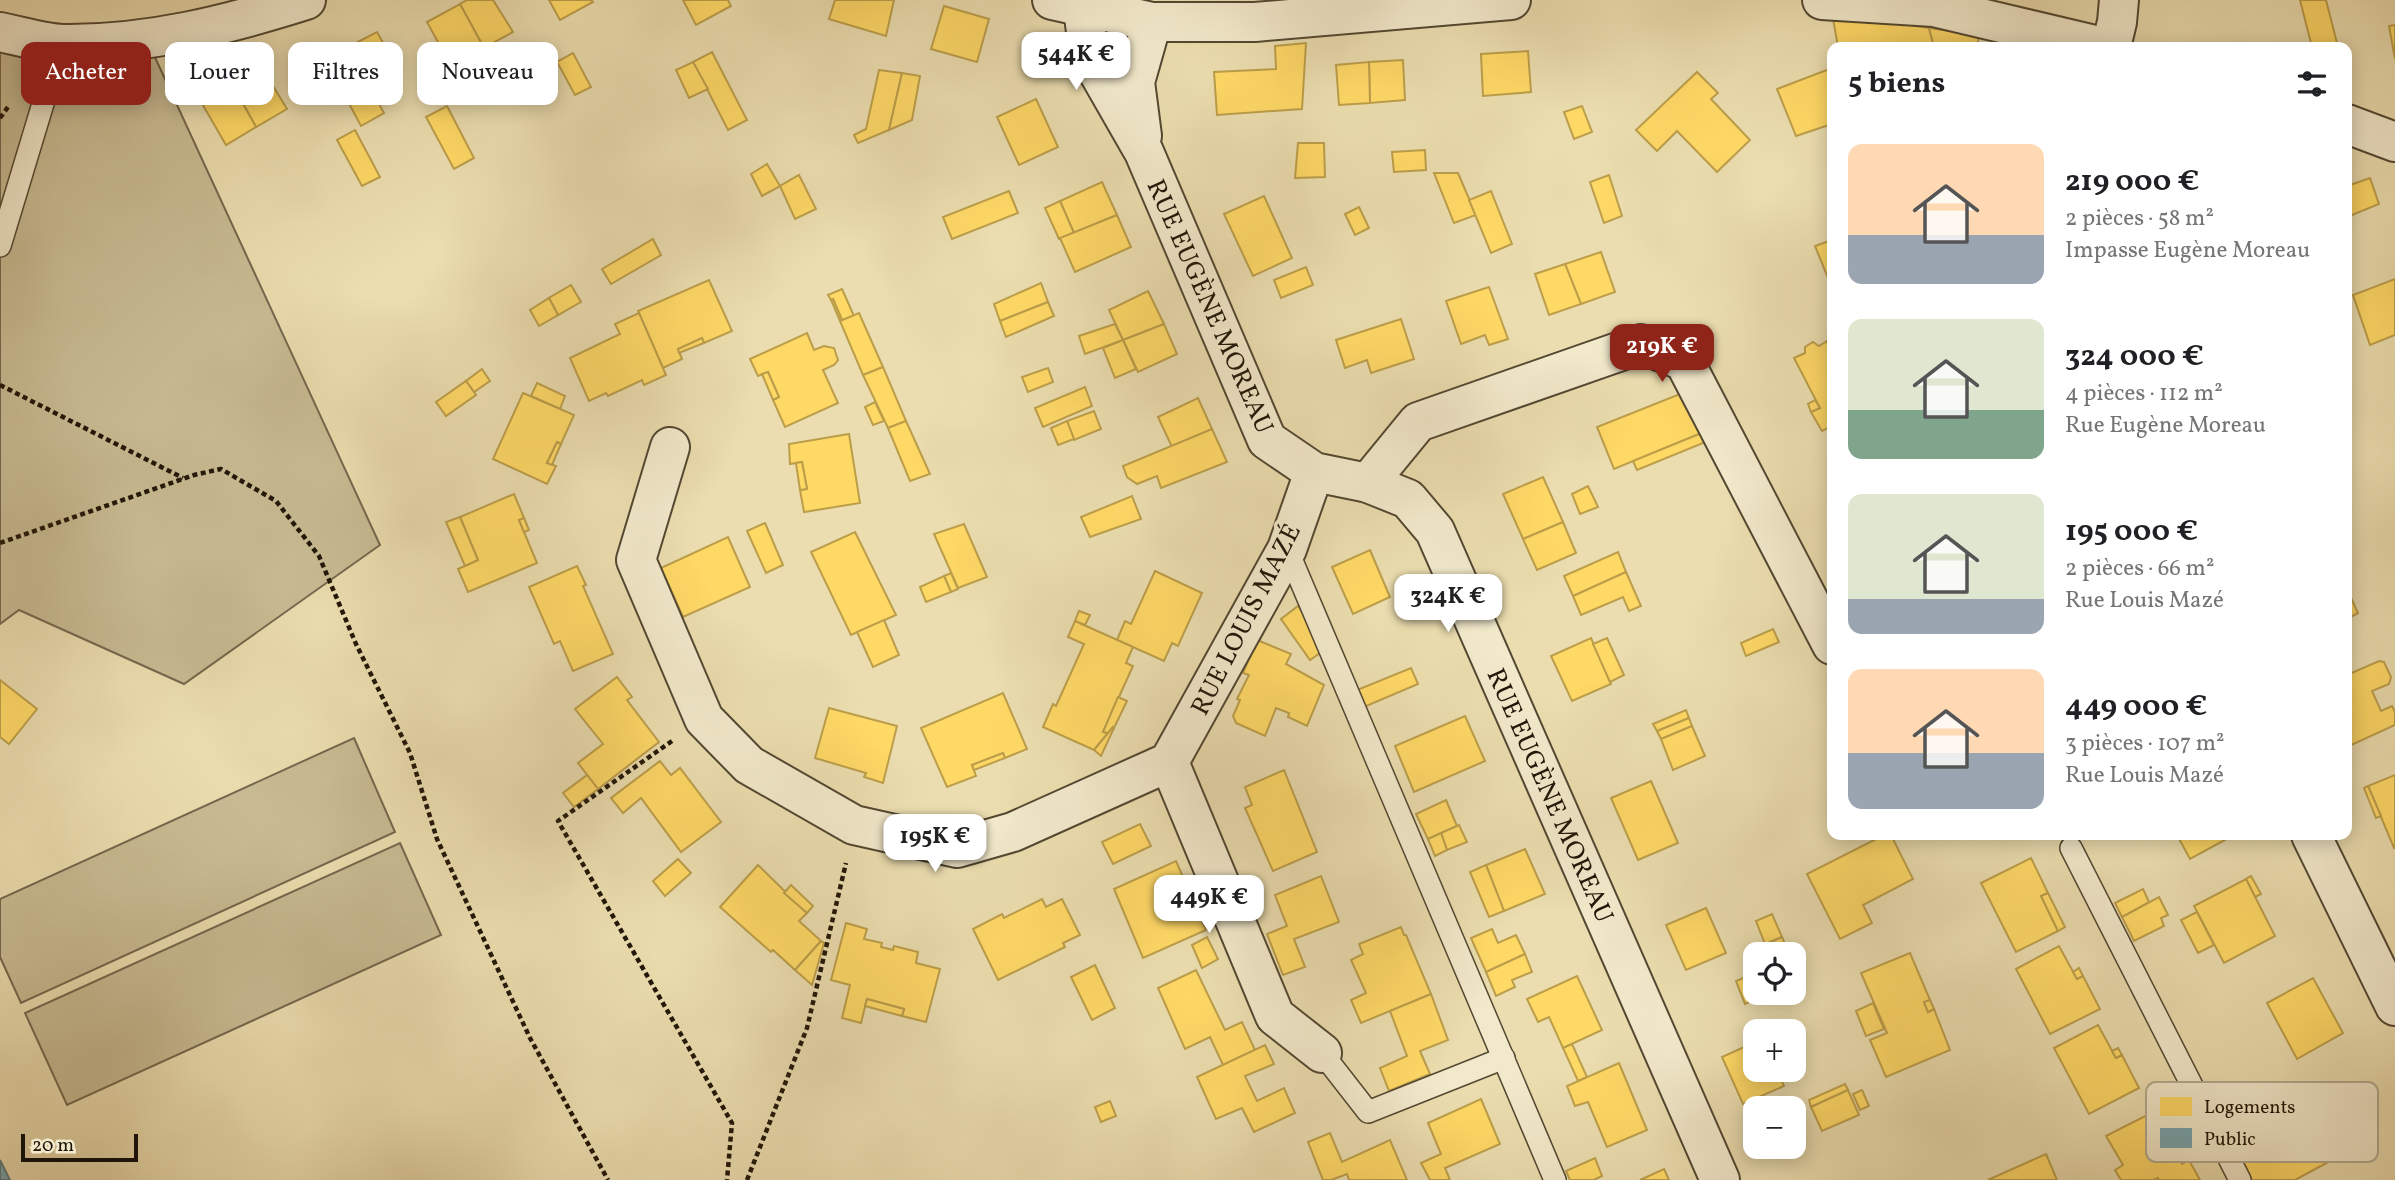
<!DOCTYPE html>
<html lang="fr">
<meta charset="utf-8">
<style>
body{margin:0;font-family:Vollkorn,serif;background:#f2f2f2;color:#202124;height:100vh;display:flex;flex-direction:column;font-size:26px;white-space:nowrap}
*{box-sizing:border-box;margin:0}
p{font-size:23px;color:#757577}
.icon{flex:none;width:38px;height:38px;fill:none;stroke:currentColor;stroke-width:2;stroke-linecap:round;stroke-linejoin:round}
.map{position:relative;flex:1;overflow:hidden}
.details{position:absolute;left:1827px;top:42px;width:525px;height:798px;display:flex;flex-direction:column;background:#fff;border-radius:14px;box-shadow:0 4px 18px #0003}
.details>*{flex:none}
.top-card{position:absolute;left:21px;top:42px;width:665px;height:63px;display:flex;gap:14px}
.fabs{position:absolute;left:1743px;top:942px;display:grid;gap:14px}
.fabs a{display:grid;place-items:center;width:63px;height:63px;border-radius:14px;background:#fff;box-shadow:0 4px 18px #0003;font-size:35px}
.scale{position:absolute;left:21px;bottom:18px;width:117px;box-sizing:border-box;padding-left:7px;border:4px solid #201608;border-top:0;font-size:19px;line-height:24px;white-space:nowrap;color:#201608;-webkit-text-stroke:5px #f2e9cb;paint-order:stroke}
.price{position:absolute;translate:-50% -60px;padding:0 16px;border-radius:14px;background:#fff;color:#222;font-size:23px;line-height:46px;filter:drop-shadow(0 2px 4px #0008)}
.price::after{content:'';position:absolute;left:50%;top:42px;width:21px;height:16px;margin-left:-10px;background:inherit;clip-path:polygon(0 0,100% 0,50% 100%)}
.price.active{background:#8f2418;color:#fff}
ul{padding:0;list-style:none}
li{display:flex;align-items:center;gap:21px;height:175px;padding:0 21px}
li span{display:grid;place-items:center;flex:none;width:196px;height:140px;border-radius:14px;color:#555}
li>.icon{margin-inline-start:auto}
span .icon{width:84px;height:84px;fill:#fffc;stroke-width:1}
li b{font-size:30px}
h2{display:flex;justify-content:space-between;align-items:center;height:84px;padding:0 21px;font-size:30px}
.tag{padding:0 24px;border-radius:14px;background:#fff;box-shadow:0 4px 18px #0003;font-size:24px;line-height:63px}
.tag.active{background:#8f2418;color:#fff}
.map>svg:first-child{display:block}
</style>
<div class="map">
<svg width="2395" height="1180" viewBox="0 0 2395 1180">
<rect width="100%" height="100%" fill="#ebddaf"/>
<filter id="stains"><feTurbulence type="fractalNoise" baseFrequency=".00286" numOctaves="4"/><feColorMatrix values="0 0 0 0 .2 0 0 0 0 .09 0 0 0 0 .02 0 0 0 .5 -.17"/></filter>
<radialGradient id="worn" r=".72"><stop offset=".6" stop-color="#630" stop-opacity="0"/><stop offset="1" stop-color="#630" stop-opacity=".3"/></radialGradient>
<g fill="#c8bb93" stroke="#74684e" stroke-width="2">
<polygon points="0,32 153,53 380,545 184,684 19,610 0,624"/>
<polygon points="354,738 395,832 21,1003 0,957 0,899"/>
<polygon points="400,843 441,935 67,1105 25,1013"/>
</g>
<g fill="#ffd966" stroke="#bc9e4a" stroke-width="2">
<polygon points="467,0 493,0 513,32 484,48 460,4"/>
<polygon points="549,0 591,0 593,2 560,20"/>
<polygon points="683,0 728,0 731,6 696,25"/>
<polygon points="835,0 894,0 886,36 829,19"/>
<polygon points="2300,0 2326,0 2338,47 2312,47"/>
<polygon points="460,4 484,48 451,66 427,22"/>
<polygon points="944,6 989,19 977,62 931,49"/>
<polygon points="1832,13 1929,28 1934,47 1838,47"/>
<polygon points="2395,25 2395,59 2389,26"/>
<polygon points="1929,28 1979,35 1977,47 1934,47"/>
<polygon points="377,32 397,68 369,84 348,47"/>
<polygon points="1306,43 1302,109 1217,115 1214,72 1276,69 1275,46"/>
<polygon points="348,47 384,113 361,126 345,96 336,100 317,65"/>
<polygon points="1528,51 1531,92 1483,96 1481,54"/>
<polygon points="712,52 747,120 728,130 693,62"/>
<polygon points="573,53 591,87 575,95 557,62"/>
<polygon points="1403,60 1405,100 1370,103 1369,62"/>
<polygon points="693,62 708,89 689,98 676,70"/>
<polygon points="1369,62 1370,103 1339,105 1336,65"/>
<polygon points="261,66 287,109 256,127 231,82"/>
<polygon points="1832,68 1832,124 1796,136 1777,89"/>
<polygon points="879,70 902,73 889,130 858,143 854,135 866,129"/>
<polygon points="1697,72 1718,93 1711,99 1750,140 1717,172 1677,131 1657,151 1636,130"/>
<polygon points="902,73 920,76 912,120 889,130"/>
<polygon points="231,82 256,127 226,145 200,100"/>
<polygon points="1036,99 1058,147 1019,165 997,117"/>
<polygon points="447,106 474,158 454,169 426,117"/>
<polygon points="1582,106 1592,132 1574,139 1564,112"/>
<polygon points="355,130 380,177 362,186 337,140"/>
<polygon points="1298,143 1324,143 1325,177 1295,178"/>
<polygon points="1425,150 1426,170 1394,172 1392,152"/>
<polygon points="767,164 780,186 762,196 751,174"/>
<polygon points="1434,173 1458,173 1476,215 1454,223"/>
<polygon points="799,175 816,209 795,219 780,186"/>
<polygon points="1609,175 1622,216 1604,223 1590,182"/>
<polygon points="2370,178 2379,204 2347,217 2347,186"/>
<polygon points="1102,182 1117,215 1074,233 1060,201"/>
<polygon points="1009,191 1018,213 952,239 943,217"/>
<polygon points="1491,191 1512,244 1491,253 1469,200"/>
<polygon points="1264,196 1292,258 1253,276 1224,214"/>
<polygon points="1060,201 1074,233 1059,239 1045,208"/>
<polygon points="1359,207 1369,228 1355,235 1345,214"/>
<polygon points="1117,215 1131,247 1075,272 1060,238"/>
<polygon points="653,239 661,255 611,284 602,269"/>
<polygon points="1832,240 1832,277 1828,278 1815,246"/>
<polygon points="1601,252 1615,292 1581,304 1565,264"/>
<polygon points="1565,264 1581,304 1549,315 1535,274"/>
<polygon points="1306,267 1313,285 1281,298 1274,280"/>
<polygon points="2395,279 2395,335 2370,345 2353,295"/>
<polygon points="709,280 732,331 704,343 702,338 678,349 682,359 663,368 638,311"/>
<polygon points="1041,283 1048,302 1000,321 994,304"/>
<polygon points="571,285 581,302 558,315 549,298"/>
<polygon points="1489,287 1508,339 1489,345 1485,335 1461,344 1446,301"/>
<polygon points="842,289 854,316 842,320 833,299 831,300 828,295"/>
<polygon points="1148,291 1164,324 1123,340 1109,310"/>
<polygon points="549,298 558,315 539,326 530,310"/>
<polygon points="833,299 842,320 840,321 831,300"/>
<polygon points="1048,302 1054,316 1006,337 1000,321"/>
<polygon points="639,313 666,375 644,385 642,380 608,396 606,393 589,401 570,358 620,334 615,324"/>
<polygon points="859,313 883,367 863,375 840,321"/>
<polygon points="1401,319 1414,359 1371,373 1367,360 1345,368 1336,340"/>
<polygon points="1115,324 1123,340 1085,354 1079,336"/>
<polygon points="1164,324 1177,354 1138,372 1123,340"/>
<polygon points="807,333 814,350 824,346 834,348 838,360 834,365 823,370 838,403 785,427 773,400 779,397 768,372 758,376 750,359"/>
<polygon points="702,338 704,343 679,353 678,349"/>
<polygon points="1123,340 1136,369 1115,378 1103,348"/>
<polygon points="1827,341 1828,345 1832,342 1832,426 1822,431 1811,412 1820,408 1794,358 1805,353 1805,347 1813,342 1819,346"/>
<polygon points="883,367 906,421 888,428 863,375"/>
<polygon points="1048,368 1053,382 1028,392 1022,377"/>
<polygon points="482,369 490,381 474,392 466,381"/>
<polygon points="768,372 779,397 773,400 762,374"/>
<polygon points="466,381 476,395 446,416 436,402"/>
<polygon points="537,383 565,396 560,409 531,396"/>
<polygon points="1085,387 1092,406 1043,427 1035,408"/>
<polygon points="1685,392 1704,432 1614,469 1597,427"/>
<polygon points="523,393 574,415 561,444 557,442 547,463 556,466 547,484 493,459"/>
<polygon points="1198,398 1212,429 1172,447 1158,417"/>
<polygon points="1815,400 1820,408 1811,412 1808,404"/>
<polygon points="875,402 884,421 873,425 865,407"/>
<polygon points="1094,411 1101,429 1074,440 1067,421"/>
<polygon points="906,421 930,474 910,481 888,428"/>
<polygon points="1067,421 1074,439 1058,445 1051,428"/>
<polygon points="1212,429 1227,462 1161,488 1157,476 1137,484 1127,477 1123,466"/>
<polygon points="1704,432 1708,441 1637,470 1633,461"/>
<polygon points="849,434 860,503 804,512 800,490 807,489 802,462 790,464 789,444"/>
<polygon points="557,442 561,444 552,465 547,463"/>
<polygon points="802,462 807,489 800,490 796,463"/>
<polygon points="1543,477 1563,522 1523,539 1503,494"/>
<polygon points="1588,486 1598,507 1580,514 1572,494"/>
<polygon points="514,494 524,518 519,520 537,563 468,592 458,569 478,560 460,517"/>
<polygon points="1132,496 1141,519 1090,537 1081,517"/>
<polygon points="460,517 478,560 465,566 446,522"/>
<polygon points="524,518 529,530 524,532 519,520"/>
<polygon points="1563,522 1576,553 1537,570 1523,539"/>
<polygon points="765,523 783,565 766,573 747,531"/>
<polygon points="964,524 987,577 958,588 934,534"/>
<polygon points="855,532 896,615 851,635 811,552"/>
<polygon points="728,537 750,587 683,617 661,568"/>
<polygon points="1370,550 1390,597 1353,614 1332,567"/>
<polygon points="1618,552 1626,572 1573,596 1564,576"/>
<polygon points="577,566 586,585 583,586 613,654 573,671 560,641 554,644 529,587"/>
<polygon points="1155,571 1202,593 1178,646 1172,643 1164,661 1117,640 1125,621 1131,624"/>
<polygon points="1626,572 1641,606 1629,611 1623,597 1581,615 1573,596"/>
<polygon points="951,573 958,589 951,592 944,576"/>
<polygon points="944,576 951,592 926,602 920,587"/>
<polygon points="2347,589 2358,613 2347,619"/>
<polygon points="1298,606 1327,648 1310,660 1281,619"/>
<polygon points="1079,611 1090,615 1085,625 1075,621"/>
<polygon points="884,620 899,655 873,667 857,632"/>
<polygon points="1075,621 1133,647 1126,663 1133,666 1103,732 1108,733 1094,750 1043,727 1053,704 1056,706 1084,644 1068,637"/>
<polygon points="1773,629 1779,642 1746,656 1741,643"/>
<polygon points="1591,638 1611,684 1572,701 1551,656"/>
<polygon points="1607,638 1624,675 1610,682 1593,644"/>
<polygon points="1257,640 1291,654 1286,664 1324,685 1307,726 1288,717 1289,713 1276,708 1265,736 1236,723 1233,716 1240,700 1237,699 1249,675 1243,673"/>
<polygon points="2379,661 2384,662 2391,677 2389,684 2372,691 2381,711 2392,706 2395,712 2395,725 2347,747 2347,675"/>
<polygon points="1411,668 1418,684 1364,707 1357,690"/>
<polygon points="617,677 632,697 627,700 659,742 598,789 578,763 603,744 575,709"/>
<polygon points="0,680 37,709 9,744 0,737"/>
<polygon points="1003,693 1027,749 1005,758 1003,753 972,765 976,776 947,787 921,728"/>
<polygon points="1118,697 1127,701 1114,728 1113,727 1108,733 1103,732"/>
<polygon points="829,708 897,726 883,783 864,777 866,773 815,758"/>
<polygon points="1686,710 1689,718 1657,731 1653,724"/>
<polygon points="1465,716 1485,761 1414,792 1395,746"/>
<polygon points="1689,718 1692,726 1661,739 1657,731"/>
<polygon points="1692,726 1705,756 1673,770 1661,739"/>
<polygon points="1113,727 1114,728 1101,756 1094,750"/>
<polygon points="1003,753 1005,758 974,770 972,765"/>
<polygon points="660,761 671,775 680,768 721,822 681,852 641,798 623,813 611,798"/>
<polygon points="1284,770 1317,852 1273,871 1245,808 1252,805 1245,787"/>
<polygon points="587,775 598,789 574,807 563,793"/>
<polygon points="2395,775 2395,847 2394,848 2368,786"/>
<polygon points="1651,781 1678,843 1638,860 1611,798"/>
<polygon points="2368,786 2381,816 2376,818 2364,788"/>
<polygon points="1446,800 1457,826 1428,839 1416,814"/>
<polygon points="1140,824 1151,846 1113,864 1102,842"/>
<polygon points="1459,825 1467,842 1447,850 1441,833"/>
<polygon points="1441,833 1447,850 1435,856 1428,839"/>
<polygon points="1884,835 1891,835 1913,879 1863,905 1872,923 1840,939 1807,874"/>
<polygon points="2177,835 2234,835 2190,859"/>
<polygon points="1525,849 1545,894 1504,911 1486,865"/>
<polygon points="2031,858 2048,893 2041,896 2058,931 2016,952 1981,883"/>
<polygon points="678,859 691,873 665,896 653,881"/>
<polygon points="1176,861 1206,930 1143,958 1114,889"/>
<polygon points="758,865 807,913 799,921 821,941 795,970 773,950 771,952 720,907"/>
<polygon points="1486,865 1504,911 1489,917 1470,872"/>
<polygon points="1321,876 1339,922 1294,939 1305,967 1283,975 1267,934 1287,926 1275,895"/>
<polygon points="2251,876 2261,894 2255,897 2246,879"/>
<polygon points="2246,879 2275,936 2224,963 2194,906"/>
<polygon points="791,885 813,906 807,913 784,893"/>
<polygon points="2143,889 2149,902 2122,917 2115,903"/>
<polygon points="2048,893 2065,927 2058,931 2041,896"/>
<polygon points="2159,897 2168,915 2161,918 2164,926 2134,941 2122,917"/>
<polygon points="1042,899 1046,907 1062,899 1080,935 1063,943 1065,947 998,980 973,929 1002,914 1004,918"/>
<polygon points="1706,908 1726,953 1686,970 1666,925"/>
<polygon points="2197,912 2214,945 2198,953 2181,920"/>
<polygon points="1772,914 1782,937 1765,944 1756,921"/>
<polygon points="846,923 867,929 864,939 882,943 881,947 893,950 894,946 918,952 916,963 940,969 926,1022 902,1016 904,1009 867,999 861,1023 842,1018 850,985 831,980"/>
<polygon points="1401,927 1404,935 1406,935 1431,994 1361,1023 1351,1000 1366,993 1351,960 1363,954 1359,944"/>
<polygon points="1492,929 1498,943 1516,935 1525,954 1486,972 1471,938"/>
<polygon points="1207,937 1218,959 1202,968 1192,945"/>
<polygon points="1782,937 1789,954 1769,954 1765,945"/>
<polygon points="821,941 824,943 812,985 795,970"/>
<polygon points="2059,946 2077,979 2083,976 2100,1009 2050,1034 2016,969"/>
<polygon points="1910,953 1930,1000 1924,1002 1928,1012 1934,1009 1950,1050 1886,1077 1870,1040 1887,1033 1861,973"/>
<polygon points="1525,954 1532,972 1512,980 1515,987 1496,996 1486,972"/>
<polygon points="1794,964 1801,980 1794,983"/>
<polygon points="1095,965 1115,1008 1092,1020 1071,977"/>
<polygon points="2079,968 2083,976 2077,979 2073,972"/>
<polygon points="1196,970 1225,1030 1242,1022 1255,1050 1223,1065 1210,1037 1185,1049 1158,988"/>
<polygon points="1755,973 1755,992 1772,992 1745,1004 1736,981"/>
<polygon points="1577,976 1602,1030 1563,1048 1549,1017 1538,1022 1527,999"/>
<polygon points="2313,978 2343,1033 2297,1059 2267,1003"/>
<polygon points="1431,994 1448,1040 1420,1051 1430,1074 1389,1091 1380,1068 1407,1056 1390,1011"/>
<polygon points="867,999 904,1009 902,1016 865,1006"/>
<polygon points="1930,1000 1934,1009 1928,1012 1924,1002"/>
<polygon points="1873,1003 1884,1029 1866,1036 1856,1011"/>
<polygon points="2098,1025 2116,1058 2122,1055 2139,1088 2089,1114 2054,1048"/>
<polygon points="1755,1042 1755,1069 1777,1069 1784,1086 1743,1104 1722,1057"/>
<polygon points="1572,1044 1587,1077 1578,1081 1563,1048"/>
<polygon points="1265,1045 1274,1064 1245,1076 1257,1101 1284,1088 1295,1113 1254,1132 1242,1108 1216,1119 1197,1077"/>
<polygon points="2118,1048 2122,1055 2116,1058 2112,1051"/>
<polygon points="1619,1063 1647,1130 1607,1147 1588,1102 1575,1106 1567,1086"/>
<polygon points="1845,1084 1848,1090 1811,1107 1809,1100"/>
<polygon points="1848,1090 1859,1115 1822,1131 1811,1107"/>
<polygon points="1862,1090 1869,1106 1860,1110 1853,1094"/>
<polygon points="1481,1099 1500,1144 1445,1168 1450,1180 1430,1180 1421,1163 1441,1154 1428,1123"/>
<polygon points="2314,1100 2325,1120 2316,1125 2334,1159 2295,1180 2252,1180 2242,1160 2264,1148 2255,1132"/>
<polygon points="1110,1101 1116,1116 1101,1122 1095,1107"/>
<polygon points="2153,1112 2182,1164 2189,1160 2200,1180 2159,1180 2158,1178 2153,1180 2121,1180 2115,1170 2123,1165 2106,1136"/>
<polygon points="1330,1133 1342,1162 1390,1140 1407,1180 1349,1180 1347,1174 1331,1180 1323,1180 1308,1142"/>
<polygon points="2046,1154 2057,1180 1988,1180"/>
<polygon points="1595,1158 1602,1176 1594,1180 1570,1180 1566,1171"/>
<polygon points="1664,1169 1669,1180 1640,1180"/>
</g>
<polygon fill="#76a5af" stroke="#5c7a7d" stroke-width="2" points="0,1160 10,1180 0,1180"/>
<g fill="none" stroke-linecap="round" stroke-linejoin="round">
<g stroke="#534832" stroke-width="24">
<g id="service">
<polyline points="0,246 61,44"/>
<polyline points="1287,549 1555,1180"/>
<polyline points="2071,848 2240,1180"/>
<polyline points="1322,1053 1368,1112 1504,1058"/>
</g>
</g>
<g stroke="#534832" stroke-width="42">
<g id="minor">
<polyline points="1052,0 1152,22 1255,22 1511,0"/>
<polyline points="1082,0 1089,56 1144,152 1267,440 1314,472 1368,483 1408,499 1435,531 1720,1180"/>
<polyline points="1822,0 1934,7 2103,47"/>
<path d="M0,32c20,4 43,11 63,12 84,1 164,-19 243,-44"/>
<polyline points="2111,47 2117,22 2119,0"/>
<polyline points="2347,124 2395,142"/>
<polyline points="1142,136 1135,82 1152,22"/>
<polyline points="670,447 636,560 704,719 749,765 854,825 957,848 1013,832 1169,762 1287,549 1314,472"/>
<polyline points="1368,483 1418,422 1641,344 1684,361 1832,645"/>
<polyline points="1169,762 1275,1016 1322,1053"/>
<polyline points="2311,835 2395,1006"/>
</g>
</g>
<g stroke="#201608" stroke-width="4.5" stroke-dasharray="5 3.5" stroke-linecap="butt">
<polyline points="0,118 8,107"/>
<polyline points="0,385 183,478"/>
<polyline points="0,543 194,475 221,469 276,501 319,556 356,644 410,753 437,839 530,1038 608,1180"/>
<polyline points="672,741 558,821 732,1123 727,1180"/>
<polyline points="747,1180 807,1028 846,863"/>
</g>
<use href="#service" stroke="#f2e9cb" stroke-width="21"/>
<use href="#minor" stroke="#f2e9cb" stroke-width="38"/>
</g>
<g text-anchor="middle" stroke-width="7" stroke-linejoin="round" paint-order="stroke">
<g font-size="26" fill="#201608" stroke="#f2e9cb">
<text transform="translate(1211 306) rotate(66)" y="9">RUE EUGÈNE MOREAU</text>
<text transform="translate(1245 619) rotate(-63)" y="9">RUE LOUIS MAZÉ</text>
<text transform="translate(1551 795) rotate(66)" y="9">RUE EUGÈNE MOREAU</text>
</g>
</g>
<rect x="2146" y="1082" width="232" height="80" rx="10" fill="#f2e9cb" stroke="#b3aa90" stroke-width="2"/>
<rect x="2160" y="1097" width="32" height="19" fill="#ffd966"/>
<rect x="2160" y="1128" width="32" height="20" fill="#76a5af"/>
<g font-size="19" fill="#201608">
<text x="2204" y="1113">Logements</text>
<text x="2204" y="1145">Public</text>
</g>
<rect width="100%" height="100%" filter="url(#stains)"/>
<rect width="100%" height="100%" fill="url(#worn)"/>
</svg>
<div class="fabs">
<a><svg class="icon" aria-label="locate" viewBox="0 0 24 24"><circle cx="12" cy="12" r="6"/><path d="M12 2v4M12 18v4M2 12h4M18 12h4"/></svg></a>
<a>+</a>
<a>−</a>
</div>
<div class="scale">20 m</div>
<b class="price" style="left:1076px;top:92px">544K €</b>
<b class="price active" style="left:1662px;top:384px">219K €</b>
<b class="price" style="left:1448px;top:634px">324K €</b>
<b class="price" style="left:935px;top:874px">195K €</b>
<b class="price" style="left:1209px;top:935px">449K €</b>
<div class="top-card">
<a class="tag active">Acheter</a>
<a class="tag">Louer</a>
<a class="tag">Filtres</a>
<a class="tag">Nouveau</a>
</div>
<section class="details">
<h2>5 biens<svg class="icon" aria-label="filters" viewBox="0 0 24 24"><path d="M4 7h16M4 17h16"/><circle cx="9" cy="7" r="2"/><circle cx="15" cy="17" r="2"/></svg></h2>
<ul>
<li><span style="background:linear-gradient(#ffd9b3 65%,#9aa5b1 0)"><svg class="icon" aria-label="home" viewBox="0 0 24 24"><path d="M3 11l9-7 9 7M6 9v11h12V9"/></svg></span><div><b>219 000 €</b><p>2 pièces · 58 m²</p><p>Impasse Eugène Moreau</p></div></li>
<li><span style="background:linear-gradient(#dfe7d0 65%,#7fa58c 0)"><svg class="icon" aria-label="home" viewBox="0 0 24 24"><path d="M3 11l9-7 9 7M6 9v11h12V9"/></svg></span><div><b>324 000 €</b><p>4 pièces · 112 m²</p><p>Rue Eugène Moreau</p></div></li>
<li><span style="background:linear-gradient(#dfe7d0 75%,#9aa5b1 0)"><svg class="icon" aria-label="home" viewBox="0 0 24 24"><path d="M3 11l9-7 9 7M6 9v11h12V9"/></svg></span><div><b>195 000 €</b><p>2 pièces · 66 m²</p><p>Rue Louis Mazé</p></div></li>
<li><span style="background:linear-gradient(#ffd9b3 60%,#9aa5b1 0)"><svg class="icon" aria-label="home" viewBox="0 0 24 24"><path d="M3 11l9-7 9 7M6 9v11h12V9"/></svg></span><div><b>449 000 €</b><p>3 pièces · 107 m²</p><p>Rue Louis Mazé</p></div></li>
</ul>
</section>
</div>
